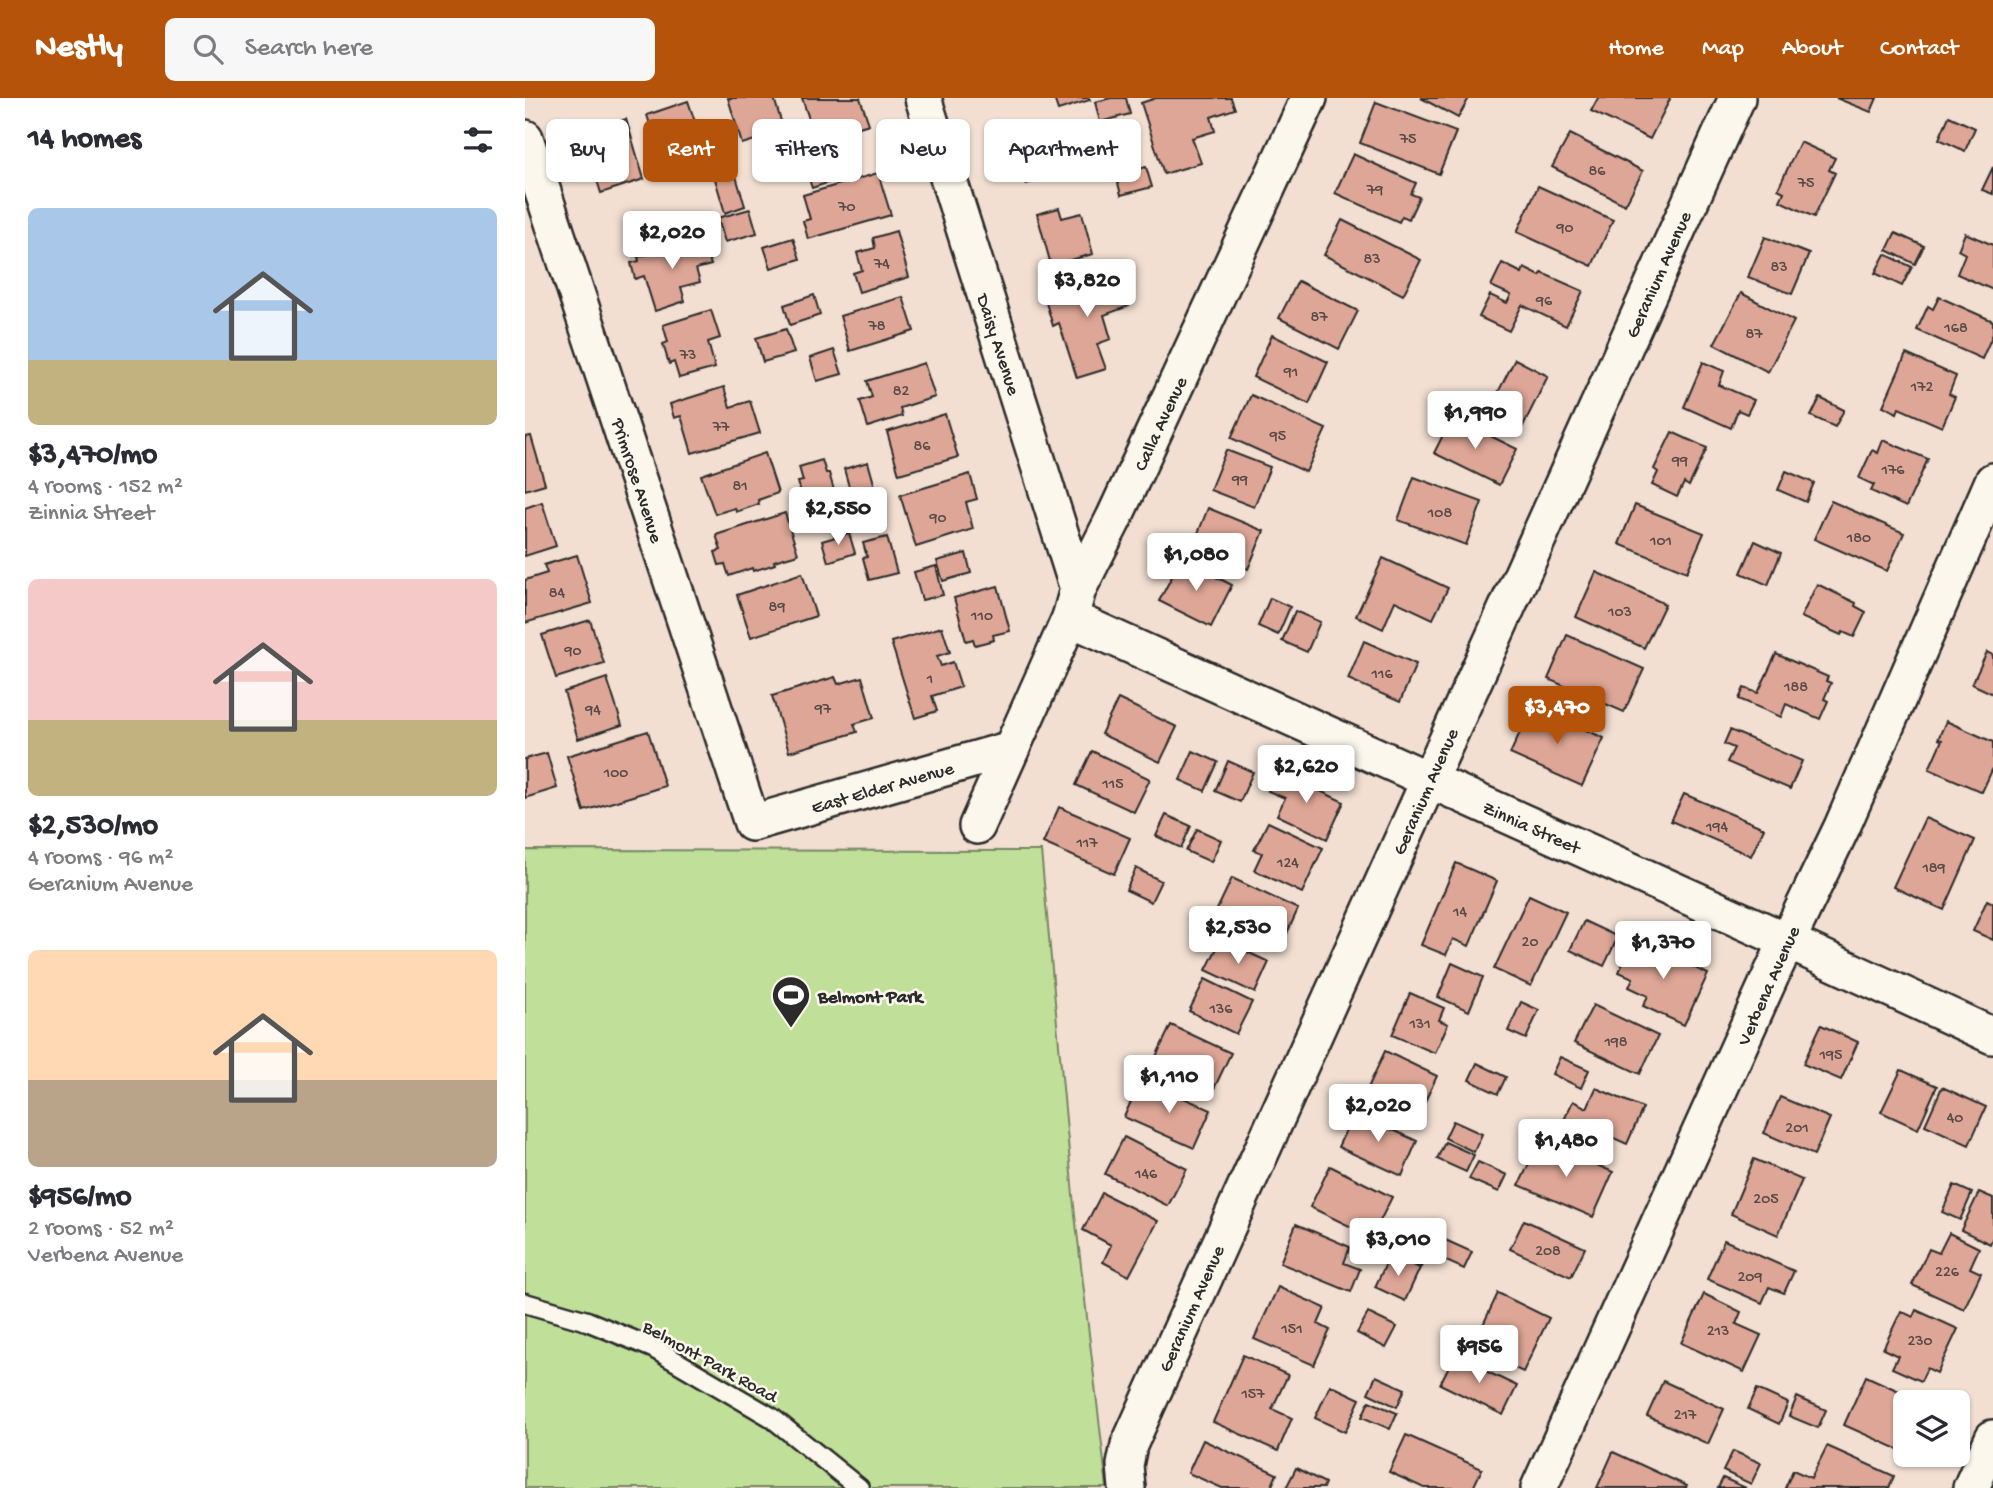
<!DOCTYPE html>
<meta charset="utf-8">
<style>
body{margin:0;font-family:"Gochi Hand",sans-serif;background:#f7f7f7;color:#2b2b33;height:100vh;display:flex;flex-direction:column;font-size:26px;white-space:nowrap}
*{box-sizing:border-box;margin:0}
p{font-size:23px;color:#7c7c81}
.icon{flex:none;width:38px;height:38px;fill:none;stroke:currentColor;stroke-width:2;stroke-linecap:round;stroke-linejoin:round}
.map{position:relative;flex:1;overflow:hidden}
.sheet{display:flex;flex-direction:column;background:#fff;width:525px}
.sheet>*{flex:none}
.hud{position:absolute;left:21px;top:21px;width:665px;height:63px;display:flex;gap:14px}
.buttons{position:absolute;left:1368px;top:1292px;display:grid;gap:14px}
.buttons a{display:grid;place-items:center;width:77px;height:77px;border-radius:10px;background:#fff;box-shadow:0 2px 5px #0004;font-size:35px}
.price{position:absolute;translate:-50% -60px;padding:0 16px;border-radius:7px;background:#fff;color:#222;font-size:23px;line-height:46px;filter:drop-shadow(0 2px 4px #0008)}
.price::after{content:'';position:absolute;left:50%;top:42px;width:21px;height:16px;margin-left:-10px;background:inherit;clip-path:polygon(0 0,100% 0,50% 100%)}
.price.active{background:#b45309;color:#fff}
ul{padding:0;list-style:none}
li{display:grid;align-content:center;gap:14px;height:371px;padding:0 28px}
li span{display:grid;place-items:center;height:217px;border-radius:10px;color:#555}
li>.icon{margin-inline-start:auto}
span .icon{width:126px;height:126px;fill:#fffc;stroke-width:1}
li b{font-size:30px}
h2{display:flex;justify-content:space-between;align-items:center;height:84px;padding:0 28px;font-size:30px}
.chip{padding:0 24px;border-radius:10px;background:#fff;box-shadow:0 2px 5px #0004;font-size:24px;line-height:63px}
.chip.active{background:#b45309;color:#fff}
header{display:flex;align-items:center;gap:42px;box-sizing:border-box;height:98px;padding:0 35px;background:#b45309;color:#fff}
header strong{font-size:33px}
nav{display:flex;gap:38px;margin-inline-start:auto;font-size:24px}
.search{width:490px;height:63px;background:#f7f7f7;display:flex;align-items:center;gap:18px;box-sizing:border-box;padding:0 24px;border-radius:10px;color:#7c7c81;font-size:26px}
main{display:flex;flex:1;min-height:0}
.map>svg:first-child{display:block}
</style>
<header>
<strong>Nestly</strong>
<div class="search"><svg class="icon" aria-label="search" viewBox="0 0 24 24"><circle cx="10" cy="10" r="6"/><path d="M15 15l6 6"/></svg>Search here</div>
<nav><a>Home</a><a>Map</a><a>About</a><a>Contact</a></nav>
</header>
<main>
<section class="sheet">
<h2>14 homes<svg class="icon" aria-label="filters" viewBox="0 0 24 24"><path d="M4 7h16M4 17h16"/><circle cx="9" cy="7" r="2"/><circle cx="15" cy="17" r="2"/></svg></h2>
<ul>
<li><span style="background:linear-gradient(#a9c7e8 70%,#c2b280 0)"><svg class="icon" aria-label="home" viewBox="0 0 24 24"><path d="M3 11l9-7 9 7M6 9v11h12V9"/></svg></span><div><b>$3,470/mo</b><p>4 rooms · 152 m²</p><p>Zinnia Street</p></div></li>
<li><span style="background:linear-gradient(#f6c9c9 65%,#c2b280 0)"><svg class="icon" aria-label="home" viewBox="0 0 24 24"><path d="M3 11l9-7 9 7M6 9v11h12V9"/></svg></span><div><b>$2,530/mo</b><p>4 rooms · 96 m²</p><p>Geranium Avenue</p></div></li>
<li><span style="background:linear-gradient(#ffd9b3 60%,#b9a48a 0)"><svg class="icon" aria-label="home" viewBox="0 0 24 24"><path d="M3 11l9-7 9 7M6 9v11h12V9"/></svg></span><div><b>$956/mo</b><p>2 rooms · 52 m²</p><p>Verbena Avenue</p></div></li>
</ul>
</section>
<div class="map">
<svg width="1468" height="1390" viewBox="0 0 1468 1390">
<rect width="100%" height="100%" fill="#f2dfd2"/>
<filter id="ink" filterUnits="userSpaceOnUse"><feTurbulence type="fractalNoise" baseFrequency=".0143" numOctaves="2"/><feDisplacementMap in="SourceGraphic" scale="14" xChannelSelector="R" yChannelSelector="G"/><feConvolveMatrix kernelMatrix="1 2 1 2 8 2 1 2 1" color-interpolation-filters="sRGB"/></filter>
<g filter="url(#ink)">
<polygon fill="#c0e099" stroke="#768662" stroke-width="2" points="0,752 516,753 549,1108 582,1390 0,1390"/>
<g fill="#dea696" stroke="#2b2b2b" stroke-width="2">
<polygon points="203,0 249,0 259,33 217,46"/>
<polygon points="277,0 335,0 344,26 291,42"/>
<polygon points="529,0 564,0 565,2 533,12"/>
<polygon points="586,0 601,0 605,16 575,24 570,4"/>
<polygon points="631,0 706,0 710,11 686,19 690,33 667,40 676,65 639,76 616,5"/>
<polygon points="896,0 944,0 933,20"/>
<polygon points="1073,0 1144,0 1145,1 1125,41 1066,13"/>
<polygon points="1311,0 1352,0 1346,14"/>
<polygon points="163,3 181,56 139,70 122,17"/>
<polygon points="851,4 931,34 914,76 835,45"/>
<polygon points="1424,18 1450,30 1440,53 1414,41"/>
<polygon points="101,21 119,81 76,95 57,35"/>
<polygon points="535,28 539,40 545,38 552,62 541,65 543,73 501,86 488,42"/>
<polygon points="1045,36 1118,73 1100,107 1027,69"/>
<polygon points="1275,44 1310,60 1304,72 1310,75 1289,119 1255,103 1259,94 1253,91"/>
<polygon points="310,45 320,79 287,90 276,56"/>
<polygon points="828,56 891,85 886,96 894,99 884,121 877,118 874,124 810,95"/>
<polygon points="621,69 627,89 596,97 591,77"/>
<polygon points="1468,69 1468,96 1457,92"/>
<polygon points="210,75 220,108 200,115 190,81"/>
<polygon points="353,75 366,117 283,141 278,123 285,121 278,97"/>
<polygon points="1013,88 1088,122 1067,168 992,134"/>
<polygon points="534,110 537,120 557,115 568,156 526,167 512,116"/>
<polygon points="225,111 232,135 200,144 193,120"/>
<polygon points="817,122 896,162 878,197 799,157"/>
<polygon points="371,133 384,179 334,194 328,175 337,172 332,155 350,150 348,140"/>
<polygon points="1370,135 1399,148 1390,166 1362,152"/>
<polygon points="1440,135 1468,147 1468,192 1432,176 1440,156 1433,152"/>
<polygon points="177,139 186,167 171,171 175,184 156,189 160,203 130,213 119,178 110,181 106,165 114,163 113,159"/>
<polygon points="1240,139 1284,156 1267,196 1223,179"/>
<polygon points="268,140 275,161 246,170 239,149"/>
<polygon points="1360,156 1387,169 1377,188 1350,175"/>
<polygon points="977,165 997,175 999,170 1015,178 1017,175 1058,193 1041,228 997,207 984,233 954,219 965,197 982,205 986,197 966,188"/>
<polygon points="593,175 604,208 579,217 586,241 572,246 581,271 552,280 534,225 528,228 519,198"/>
<polygon points="773,183 833,213 814,251 754,220"/>
<polygon points="1216,195 1269,223 1243,274 1189,246"/>
<polygon points="289,197 295,217 265,227 259,207"/>
<polygon points="378,199 389,233 325,253 315,218"/>
<polygon points="1414,199 1468,223 1468,236 1457,261 1392,232 1403,208 1408,211"/>
<polygon points="186,212 195,240 183,244 190,270 154,280 149,264 144,266 138,246 143,244 138,227"/>
<polygon points="261,231 269,255 238,264 231,240"/>
<polygon points="747,237 803,264 784,306 728,279"/>
<polygon points="309,252 317,276 292,283 285,260"/>
<polygon points="1381,256 1431,278 1424,296 1430,299 1417,329 1374,310 1372,315 1358,308"/>
<polygon points="990,261 1023,278 995,334 961,318"/>
<polygon points="1178,264 1199,273 1194,287 1229,302 1222,316 1213,312 1206,330 1159,309"/>
<polygon points="399,265 410,299 375,310 377,318 343,329 335,303 347,299 342,283"/>
<polygon points="199,289 205,309 225,303 235,335 167,355 156,318 149,320 145,306"/>
<polygon points="726,297 801,331 781,374 706,340"/>
<polygon points="1295,300 1319,312 1310,329 1286,318"/>
<polygon points="420,316 433,359 374,376 362,334"/>
<polygon points="927,319 992,351 974,387 909,355"/>
<polygon points="1147,334 1182,350 1164,388 1159,385 1152,399 1127,387 1133,374 1129,371"/>
<polygon points="6,338 20,386 0,392 0,339"/>
<polygon points="1358,342 1403,361 1381,409 1346,393 1349,387 1334,380 1347,352 1353,355"/>
<polygon points="701,352 745,369 729,409 685,392"/>
<polygon points="240,355 253,395 233,402 234,406 211,414 210,410 190,416 176,377"/>
<polygon points="297,362 301,375 304,375 310,396 279,405 273,384 278,383 274,369"/>
<polygon points="343,364 352,396 328,403 319,371"/>
<polygon points="1261,373 1289,385 1281,404 1253,392"/>
<polygon points="445,376 452,401 441,404 448,431 391,449 375,397"/>
<polygon points="889,379 957,404 941,447 873,422"/>
<polygon points="1306,403 1379,435 1362,473 1289,441"/>
<polygon points="17,404 31,448 0,458 0,410"/>
<polygon points="1110,407 1179,435 1162,474 1094,446"/>
<polygon points="683,410 739,433 723,471 668,448"/>
<polygon points="260,415 273,456 249,463 250,466 228,473 227,470 204,478 200,466 194,467 190,454 196,452 191,437"/>
<polygon points="324,435 330,455 303,464 297,443"/>
<polygon points="362,439 372,475 344,482 338,460 342,459 338,445"/>
<polygon points="1230,443 1256,455 1243,487 1216,475"/>
<polygon points="441,455 446,475 418,483 412,463"/>
<polygon points="52,457 67,505 0,525 0,482 22,475 19,467"/>
<polygon points="858,460 923,490 908,521 870,503 858,531 831,518"/>
<polygon points="656,461 707,487 686,529 634,503"/>
<polygon points="411,468 418,497 397,502 389,474"/>
<polygon points="1071,474 1140,506 1119,550 1051,519"/>
<polygon points="277,475 291,518 226,539 212,497"/>
<polygon points="1292,486 1331,505 1330,508 1341,514 1329,539 1318,534 1316,537 1276,519"/>
<polygon points="473,488 485,533 468,537 469,542 450,547 448,541 441,543 429,500"/>
<polygon points="745,500 765,509 753,537 733,528"/>
<polygon points="770,513 795,524 782,554 757,543"/>
<polygon points="65,522 79,565 31,580 17,537"/>
<polygon points="417,529 425,554 412,558 416,568 428,564 436,589 407,598 412,613 390,620 366,544"/>
<polygon points="1042,537 1119,571 1099,614 1023,581"/>
<polygon points="839,543 891,566 875,604 823,581"/>
<polygon points="1462,554 1468,557 1468,596 1447,586"/>
<polygon points="1251,556 1303,579 1301,583 1306,585 1299,601 1303,603 1295,621 1261,606 1256,619 1214,601 1219,590 1233,595"/>
<polygon points="310,579 313,586 337,579 349,620 329,626 332,634 264,654 247,598"/>
<polygon points="82,580 97,627 53,641 39,594"/>
<polygon points="593,601 652,629 635,664 576,636"/>
<polygon points="1007,608 1079,640 1057,688 985,656"/>
<polygon points="1421,623 1468,644 1468,670 1457,694 1404,671 1417,642 1413,641"/>
<polygon points="1205,632 1277,663 1265,691 1202,664 1209,650 1199,646"/>
<polygon points="123,633 140,688 59,713 42,658"/>
<polygon points="567,653 625,681 609,714 551,687"/>
<polygon points="668,653 693,664 680,693 655,682"/>
<polygon points="22,655 32,690 0,700 0,661"/>
<polygon points="703,663 728,674 715,704 690,693"/>
<polygon points="752,673 819,704 802,741 752,717 760,700 743,693"/>
<polygon points="1159,696 1239,730 1226,758 1146,723"/>
<polygon points="534,709 605,740 589,776 518,745"/>
<polygon points="641,717 666,728 656,750 631,738"/>
<polygon points="1400,720 1450,742 1419,812 1368,789"/>
<polygon points="743,724 798,750 777,795 729,772 737,755 729,752"/>
<polygon points="672,731 696,742 686,764 661,753"/>
<polygon points="931,765 972,783 944,848 928,841 921,857 896,847"/>
<polygon points="611,770 636,783 626,804 601,792"/>
<polygon points="707,780 773,811 755,851 688,820"/>
<polygon points="1004,797 1041,814 1006,888 969,871"/>
<polygon points="1462,802 1468,805 1468,842 1448,833"/>
<polygon points="1059,823 1093,839 1079,868 1045,852"/>
<polygon points="1109,841 1183,876 1159,927 1118,908 1123,898 1104,889 1108,880 1094,874"/>
<polygon points="696,842 744,864 730,895 681,872"/>
<polygon points="927,865 958,879 944,913 913,899"/>
<polygon points="680,881 727,904 711,936 664,913"/>
<polygon points="885,895 919,910 914,922 923,926 910,955 867,937"/>
<polygon points="996,904 1014,912 1001,941 983,933"/>
<polygon points="1068,907 1133,938 1115,976 1049,945"/>
<polygon points="646,927 706,955 687,995 627,967"/>
<polygon points="1296,927 1333,944 1316,982 1278,966"/>
<polygon points="860,953 912,978 894,1016 842,992"/>
<polygon points="1035,959 1064,972 1056,990 1027,976"/>
<polygon points="952,965 981,979 973,996 944,982"/>
<polygon points="1376,972 1412,988 1393,1031 1356,1014"/>
<polygon points="632,988 686,1012 669,1050 599,1019 612,990 628,998"/>
<polygon points="1417,989 1461,1009 1444,1047 1400,1027"/>
<polygon points="1071,990 1118,1010 1102,1046 1071,1032 1067,1042 1036,1028 1048,1003 1062,1010"/>
<polygon points="1255,999 1305,1020 1289,1057 1239,1035"/>
<polygon points="829,1014 892,1043 877,1078 813,1049"/>
<polygon points="928,1023 957,1036 949,1054 920,1040"/>
<polygon points="599,1039 662,1071 643,1108 580,1076"/>
<polygon points="1015,1042 1088,1074 1068,1119 994,1087"/>
<polygon points="920,1044 949,1057 941,1074 912,1061"/>
<polygon points="1229,1061 1277,1082 1253,1137 1206,1116"/>
<polygon points="953,1064 982,1077 974,1094 944,1081"/>
<polygon points="805,1068 867,1099 847,1139 785,1109"/>
<polygon points="1429,1087 1447,1095 1435,1122 1417,1114"/>
<polygon points="1454,1094 1468,1100 1468,1139 1465,1146 1436,1132"/>
<polygon points="577,1095 633,1123 604,1178 578,1164 586,1147 558,1132"/>
<polygon points="999,1122 1060,1150 1046,1179 985,1151"/>
<polygon points="771,1126 825,1149 819,1165 835,1171 826,1194 755,1165"/>
<polygon points="878,1134 907,1149 897,1169 868,1155"/>
<polygon points="1424,1135 1454,1150 1445,1170 1456,1175 1439,1211 1387,1187 1404,1151 1414,1155"/>
<polygon points="918,1141 947,1154 939,1171 910,1158"/>
<polygon points="1199,1142 1269,1173 1259,1195 1244,1189 1237,1205 1182,1181"/>
<polygon points="865,1157 895,1170 880,1203 850,1189"/>
<polygon points="753,1189 800,1210 793,1226 805,1232 789,1267 729,1241"/>
<polygon points="973,1195 1024,1220 998,1274 947,1250"/>
<polygon points="1179,1196 1216,1214 1211,1226 1236,1237 1219,1274 1156,1245"/>
<polygon points="1391,1212 1433,1231 1412,1275 1402,1270 1396,1283 1367,1270 1373,1258 1358,1251 1376,1213 1388,1219"/>
<polygon points="843,1215 872,1229 861,1250 832,1235"/>
<polygon points="718,1257 763,1277 747,1311 767,1320 753,1353 688,1324"/>
<polygon points="929,1258 992,1288 978,1317 915,1286"/>
<polygon points="851,1278 880,1291 872,1309 843,1295"/>
<polygon points="1341,1278 1398,1304 1381,1304 1381,1345 1377,1353 1319,1327"/>
<polygon points="1138,1283 1199,1311 1183,1346 1122,1318"/>
<polygon points="805,1287 835,1301 820,1334 790,1320"/>
<polygon points="1232,1291 1263,1305 1254,1326 1223,1311"/>
<polygon points="1272,1299 1301,1312 1293,1330 1264,1318"/>
<polygon points="844,1303 872,1315 865,1331 837,1319"/>
<polygon points="881,1337 957,1371 948,1390 899,1390 864,1374"/>
<polygon points="678,1342 752,1376 746,1390 697,1390 663,1375"/>
<polygon points="1302,1348 1369,1378 1364,1390 1260,1390 1268,1372 1286,1380"/>
<polygon points="1208,1353 1236,1365 1226,1386 1198,1373"/>
<polygon points="1088,1354 1162,1388 1161,1390 1072,1390"/>
<polygon points="771,1370 800,1385 798,1390 761,1390"/>
<polygon points="1198,1380 1221,1390 1193,1390"/>
</g>
<g fill="none" stroke-linecap="round" stroke-linejoin="round">
<g stroke="#2b2b2b" stroke-width="23">
<polyline id="service" points="0,1205 62,1223 128,1250 246,1319 334,1390"/>
</g>
<g stroke="#2b2b2b" stroke-width="40">
<g id="minor">
<polyline points="398,0 553,491"/>
<polyline points="0,40 227,725 486,651"/>
<polyline points="545,520 1262,843 1468,938"/>
<polyline points="452,728 545,520 553,491 589,420 784,0"/>
<polyline points="602,1390 600,1367 604,1347 1212,0"/>
<polyline points="1014,1390 1248,873 1317,729 1468,383"/>
<polyline points="1446,1390 1468,1340"/>
</g>
</g>
<use href="#service" stroke="#fbf7ec" stroke-width="18"/>
<use href="#minor" stroke="#fbf7ec" stroke-width="35"/>
</g>
</g>
<defs>
<g id="stadium-pin" transform="scale(2.0125)"><path d="M0 17L-7.5 6A9.5 9.5 0 1 1 7.5 6Z" fill="#2b2b2b" stroke="#fbf7ec"/><path d="M0-5a6.5 5 0 1 0 0 10a6.5 5 0 1 0 0-10ZM-3.5-1.8h7v3.6h-7Z" fill="#fff"/></g>
</defs>
<g fill-rule="evenodd">
<use href="#stadium-pin" x="266" y="897"/>
</g>
<g text-anchor="middle" stroke-width="5" stroke-linejoin="round" paint-order="stroke">
<g font-size="16" fill="#584a46">
<text x="883" y="45">75</text>
<text x="1072" y="77">86</text>
<text x="1281" y="89">75</text>
<text x="850" y="96">79</text>
<text x="322" y="113">70</text>
<text x="1040" y="134">90</text>
<text x="847" y="165">83</text>
<text x="357" y="170">74</text>
<text x="1254" y="173">83</text>
<text x="1019" y="207">96</text>
<text x="794" y="223">87</text>
<text x="352" y="232">78</text>
<text x="1431" y="234">168</text>
<text x="1229" y="240">87</text>
<text x="163" y="261">73</text>
<text x="766" y="278">91</text>
<text x="1397" y="293">172</text>
<text x="376" y="297">82</text>
<text x="196" y="333">77</text>
<text x="753" y="342">95</text>
<text x="397" y="352">86</text>
<text x="1155" y="367">99</text>
<text x="1368" y="376">176</text>
<text x="715" y="386">99</text>
<text x="215" y="392">81</text>
<text x="915" y="419">108</text>
<text x="413" y="424">90</text>
<text x="1334" y="444">180</text>
<text x="1136" y="447">101</text>
<text x="32" y="499">84</text>
<text x="252" y="513">89</text>
<text x="1095" y="518">103</text>
<text x="457" y="522">110</text>
<text x="48" y="557">90</text>
<text x="857" y="580">116</text>
<text x="405" y="585">1</text>
<text x="1271" y="593">188</text>
<text x="298" y="615">97</text>
<text x="68" y="616">94</text>
<text x="91" y="679">100</text>
<text x="588" y="690">115</text>
<text x="1192" y="733">194</text>
<text x="562" y="749">117</text>
<text x="763" y="769">124</text>
<text x="1409" y="774">189</text>
<text x="935" y="818">14</text>
<text x="1005" y="848">20</text>
<text x="696" y="915">136</text>
<text x="895" y="930">131</text>
<text x="1091" y="948">198</text>
<text x="1306" y="961">195</text>
<text x="1430" y="1024">40</text>
<text x="1272" y="1034">201</text>
<text x="621" y="1080">146</text>
<text x="1241" y="1105">205</text>
<text x="1023" y="1157">208</text>
<text x="1422" y="1178">226</text>
<text x="1225" y="1183">209</text>
<text x="767" y="1235">151</text>
<text x="1193" y="1237">213</text>
<text x="1395" y="1247">230</text>
<text x="728" y="1300">157</text>
<text x="1160" y="1321">217</text>
</g>
<g font-size="19" fill="#2b2b2b" stroke="#fbf7ec">
<text transform="translate(1132 176) rotate(-66)" y="7">Geranium Avenue</text>
<text transform="translate(475 246) rotate(72)" y="7">Daisy Avenue</text>
<text transform="translate(634 325) rotate(-65)" y="7">Calla Avenue</text>
<text transform="translate(114 382) rotate(72)" y="7">Primrose Avenue</text>
<text transform="translate(357 688) rotate(-16)" y="7">East Elder Avenue</text>
<text transform="translate(899 693) rotate(-66)" y="7">Geranium Avenue</text>
<text transform="translate(1007 728) rotate(24)" y="7">Zinnia Street</text>
<text transform="translate(1242 887) rotate(-66)" y="7">Verbena Avenue</text>
<text transform="translate(665 1210) rotate(-66)" y="7">Geranium Avenue</text>
<text transform="translate(186 1262) rotate(29)" y="7">Belmont Park Road</text>
</g>
<g font-size="19" font-weight="bold" fill="#2b2b2b" stroke="#fbf7ec" text-anchor="start">
<text x="293" y="904">Belmont Park</text>
</g>
</g>
</svg>
<div class="buttons">
<a><svg class="icon" aria-label="layers" viewBox="0 0 24 24"><path d="M12 4l9 5-9 5-9-5zM3 14l9 5 9-5"/></svg></a>
</div>
<b class="price" style="left:147px;top:173px">$2,020</b>
<b class="price" style="left:562px;top:221px">$3,820</b>
<b class="price" style="left:950px;top:353px">$1,990</b>
<b class="price" style="left:313px;top:449px">$2,550</b>
<b class="price" style="left:671px;top:495px">$1,080</b>
<b class="price active" style="left:1032px;top:648px">$3,470</b>
<b class="price" style="left:781px;top:707px">$2,620</b>
<b class="price" style="left:713px;top:868px">$2,530</b>
<b class="price" style="left:1138px;top:883px">$1,370</b>
<b class="price" style="left:644px;top:1017px">$1,110</b>
<b class="price" style="left:853px;top:1046px">$2,020</b>
<b class="price" style="left:1041px;top:1081px">$1,480</b>
<b class="price" style="left:873px;top:1180px">$3,010</b>
<b class="price" style="left:954px;top:1287px">$956</b>
<div class="hud">
<a class="chip">Buy</a>
<a class="chip active">Rent</a>
<a class="chip">Filters</a>
<a class="chip">New</a>
<a class="chip">Apartment</a>
</div>
</div>
</main>
